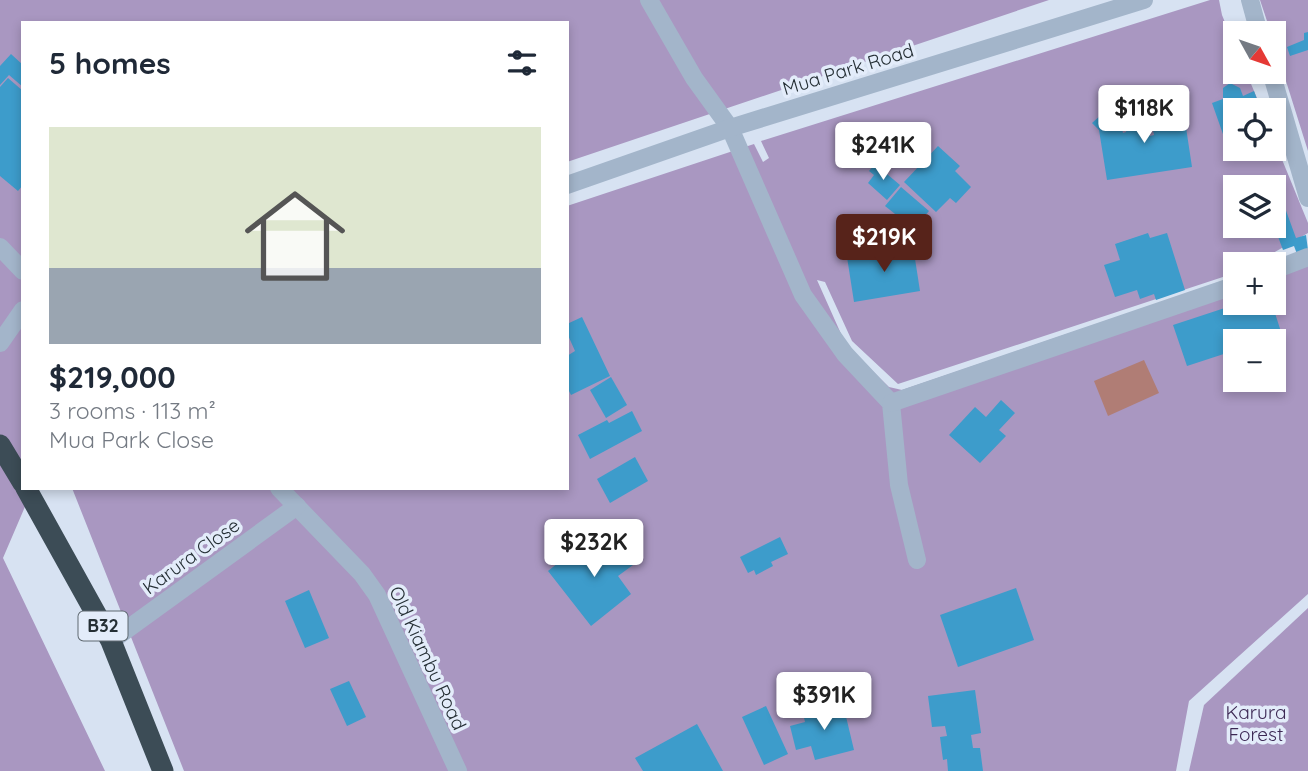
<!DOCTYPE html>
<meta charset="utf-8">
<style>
body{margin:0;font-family:Quicksand,sans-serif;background:#f2f2f3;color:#1f2937;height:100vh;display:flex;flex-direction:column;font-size:26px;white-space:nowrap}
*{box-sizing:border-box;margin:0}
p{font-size:23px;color:#747a83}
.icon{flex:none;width:38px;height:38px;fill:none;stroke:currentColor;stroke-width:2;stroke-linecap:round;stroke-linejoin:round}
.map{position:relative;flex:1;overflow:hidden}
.drawer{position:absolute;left:21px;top:21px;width:548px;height:469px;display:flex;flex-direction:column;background:#fff;border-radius:0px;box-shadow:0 4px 10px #0003}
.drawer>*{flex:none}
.needle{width:46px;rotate:130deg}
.controls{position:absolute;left:1223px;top:21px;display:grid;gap:14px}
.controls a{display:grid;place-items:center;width:63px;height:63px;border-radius:0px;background:#fff;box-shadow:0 4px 10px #0003;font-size:35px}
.price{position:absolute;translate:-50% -60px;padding:0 16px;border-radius:7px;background:#fff;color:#222;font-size:23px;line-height:46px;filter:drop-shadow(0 2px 4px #0008)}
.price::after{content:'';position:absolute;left:50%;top:42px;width:21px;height:16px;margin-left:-10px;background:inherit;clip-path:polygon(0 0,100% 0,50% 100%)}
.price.selected{background:#57231a;color:#fff}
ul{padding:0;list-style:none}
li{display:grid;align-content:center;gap:14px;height:371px;padding:0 28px}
li span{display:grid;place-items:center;height:217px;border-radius:0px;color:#555}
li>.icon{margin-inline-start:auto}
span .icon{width:126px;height:126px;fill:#fffc;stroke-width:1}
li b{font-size:30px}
h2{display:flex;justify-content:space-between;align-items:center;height:84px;padding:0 28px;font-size:30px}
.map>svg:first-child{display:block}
</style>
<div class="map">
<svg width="1308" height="771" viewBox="0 0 1308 771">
<rect width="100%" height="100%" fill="#d7e2f2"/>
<g fill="#a997c1" fill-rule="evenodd">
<polygon points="0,0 1049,0 567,162 567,23 23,23 23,488 33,488 3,558 105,771 0,771"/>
<path d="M1210,0h9l3,15 13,32 1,25h10l16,38h-26v39h38v-9l34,83v10l-54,31h-18l-1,9 -337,111 -46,-43 -27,-59 -8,-2 29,65 43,42 13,3 333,-113 1,26h38v-39h-8l13,-6 29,-6v342l-119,107 -13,70h-992l-112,-283h495v-282l187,-62 9,18 6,-4 -8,-17zM1236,187h38v39h-38zM1236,341h38v39h-38z"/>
<polygon points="1260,0 1308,0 1308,151 1274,43 1274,33 1271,33"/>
<polygon points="1308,608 1308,771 1189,771 1204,705"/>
</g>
<polygon fill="#b07d75" points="1144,360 1159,393 1108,416 1094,381"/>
<g fill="#3d9ccb">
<polygon points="1308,32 1308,50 1290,56 1287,47 1304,40 1304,33"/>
<polygon points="11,54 23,65 23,87 9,75 0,85 0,66"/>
<polygon points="8,78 23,91 23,185 18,191 0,176 0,87"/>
<polygon points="1230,83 1240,88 1243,96 1254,91 1261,110 1236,110 1236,149 1242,149 1230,154 1212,103 1223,99 1223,88"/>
<polygon points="1165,95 1168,115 1161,116 1163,124 1185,121 1192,167 1107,180 1099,130 1092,123 1102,114 1108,119 1119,116 1123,133 1126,132 1127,127 1139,125 1142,130 1149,129 1150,136 1154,135 1152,125 1157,124 1155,114 1149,115 1146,98"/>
<polygon points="938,146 960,166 955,171 971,187 956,203 950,198 936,212 904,182"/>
<polygon points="875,164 900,185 887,200 868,183 874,175 869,171"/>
<polygon points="901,187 929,211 914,229 885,206"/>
<polygon points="1281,197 1296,238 1306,235 1308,250 1297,254 1294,246 1283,250 1274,226 1274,200"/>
<polygon points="1148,233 1150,238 1167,233 1185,290 1156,300 1154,294 1140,299 1137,290 1115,297 1104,265 1120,260 1115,244"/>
<polygon points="913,246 920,291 854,302 847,257"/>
<polygon points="1240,303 1244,313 1249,311 1246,303 1264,303 1267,312 1274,310 1282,335 1262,341 1236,341 1236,350 1187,366 1173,325"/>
<polygon points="582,317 610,376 571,395 567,387 567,356 575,351 567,333 567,324"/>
<polygon points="611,377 627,405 606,418 590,390"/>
<polygon points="1001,400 1015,413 999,430 1006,436 980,463 949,435 975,407 986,417"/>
<polygon points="632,411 642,431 590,459 578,435 607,420 609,423"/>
<polygon points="635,457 648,481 610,503 597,479"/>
<polygon points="780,537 788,554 771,562 773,566 756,575 754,570 748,573 740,557"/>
<polygon points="612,538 633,565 618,576 631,594 591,626 548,571 588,539 596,550"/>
<polygon points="1016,588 1034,640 958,667 940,615"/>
<polygon points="309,590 329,638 305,648 285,601"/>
<polygon points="349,681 366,717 347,726 330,689"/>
<polygon points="975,690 981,733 971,735 973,748 980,748 983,771 948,771 947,759 943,760 940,737 947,736 945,726 932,727 928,696"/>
<polygon points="843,704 854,750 815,760 811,746 796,750 790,726 805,722 803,713"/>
<polygon points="766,706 788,754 764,765 742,717"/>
<polygon points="697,724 723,771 643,771 635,758"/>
</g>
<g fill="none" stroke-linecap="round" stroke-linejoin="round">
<g stroke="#a3b5ca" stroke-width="18">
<polyline points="649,0 694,78 730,128 803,295 845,354 891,403 899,485 917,560"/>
<polyline points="1250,0 1259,33"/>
<polyline points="1271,72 1308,198"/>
<polyline points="567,185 730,128 1144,0"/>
<polyline points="0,247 23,271"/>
<polyline points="1274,270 1308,257"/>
<polyline points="0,343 23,310"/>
<polyline points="891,403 1236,285"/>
<polyline points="279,488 362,574 377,595 458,771"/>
<polyline points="111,641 297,506"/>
</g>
<g stroke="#3c4c56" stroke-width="21">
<polyline points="0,445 23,483"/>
<polyline points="26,488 111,641 163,771"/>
</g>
</g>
<g text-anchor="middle" stroke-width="7" stroke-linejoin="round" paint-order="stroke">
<rect fill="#e3ecfa" stroke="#5e6870" stroke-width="2" x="78.5" y="611.5" width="49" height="29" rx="5"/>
<g font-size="18" font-weight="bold" fill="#252f35">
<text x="103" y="632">B32</text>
</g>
<g font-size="19" fill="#252f35" stroke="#e3ecfa">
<text transform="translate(848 69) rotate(-17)" y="7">Mua Park Road</text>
<text transform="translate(191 556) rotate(-36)" y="7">Karura Close</text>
<text transform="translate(428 658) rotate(65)" y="7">Old Kiambu Road</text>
</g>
<g font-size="19" fill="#3c2854" stroke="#e3ecfa">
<text x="1256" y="719">Karura<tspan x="1256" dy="22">Forest</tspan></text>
</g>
</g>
</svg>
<div class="controls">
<a><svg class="needle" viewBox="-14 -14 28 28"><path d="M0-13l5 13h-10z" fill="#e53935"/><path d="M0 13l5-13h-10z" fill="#747a83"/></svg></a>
<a><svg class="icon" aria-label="locate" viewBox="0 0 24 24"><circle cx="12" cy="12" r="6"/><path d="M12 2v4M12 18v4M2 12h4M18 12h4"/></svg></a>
<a><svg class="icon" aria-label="layers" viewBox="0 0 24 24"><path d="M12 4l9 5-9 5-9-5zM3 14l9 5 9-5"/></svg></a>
<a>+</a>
<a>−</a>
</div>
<b class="price" style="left:1144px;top:145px">$118K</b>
<b class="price" style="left:883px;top:182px">$241K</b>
<b class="price selected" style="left:884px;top:274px">$219K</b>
<b class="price" style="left:594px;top:579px">$232K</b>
<b class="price" style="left:824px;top:732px">$391K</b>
<section class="drawer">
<h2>5 homes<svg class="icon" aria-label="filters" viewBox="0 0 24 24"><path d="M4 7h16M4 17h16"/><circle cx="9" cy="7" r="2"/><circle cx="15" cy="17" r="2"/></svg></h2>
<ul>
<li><span style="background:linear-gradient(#dfe7d0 65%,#9aa5b1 0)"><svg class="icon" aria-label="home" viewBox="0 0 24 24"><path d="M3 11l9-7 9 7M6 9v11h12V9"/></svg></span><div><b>$219,000</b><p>3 rooms · 113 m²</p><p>Mua Park Close</p></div></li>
</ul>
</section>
</div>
